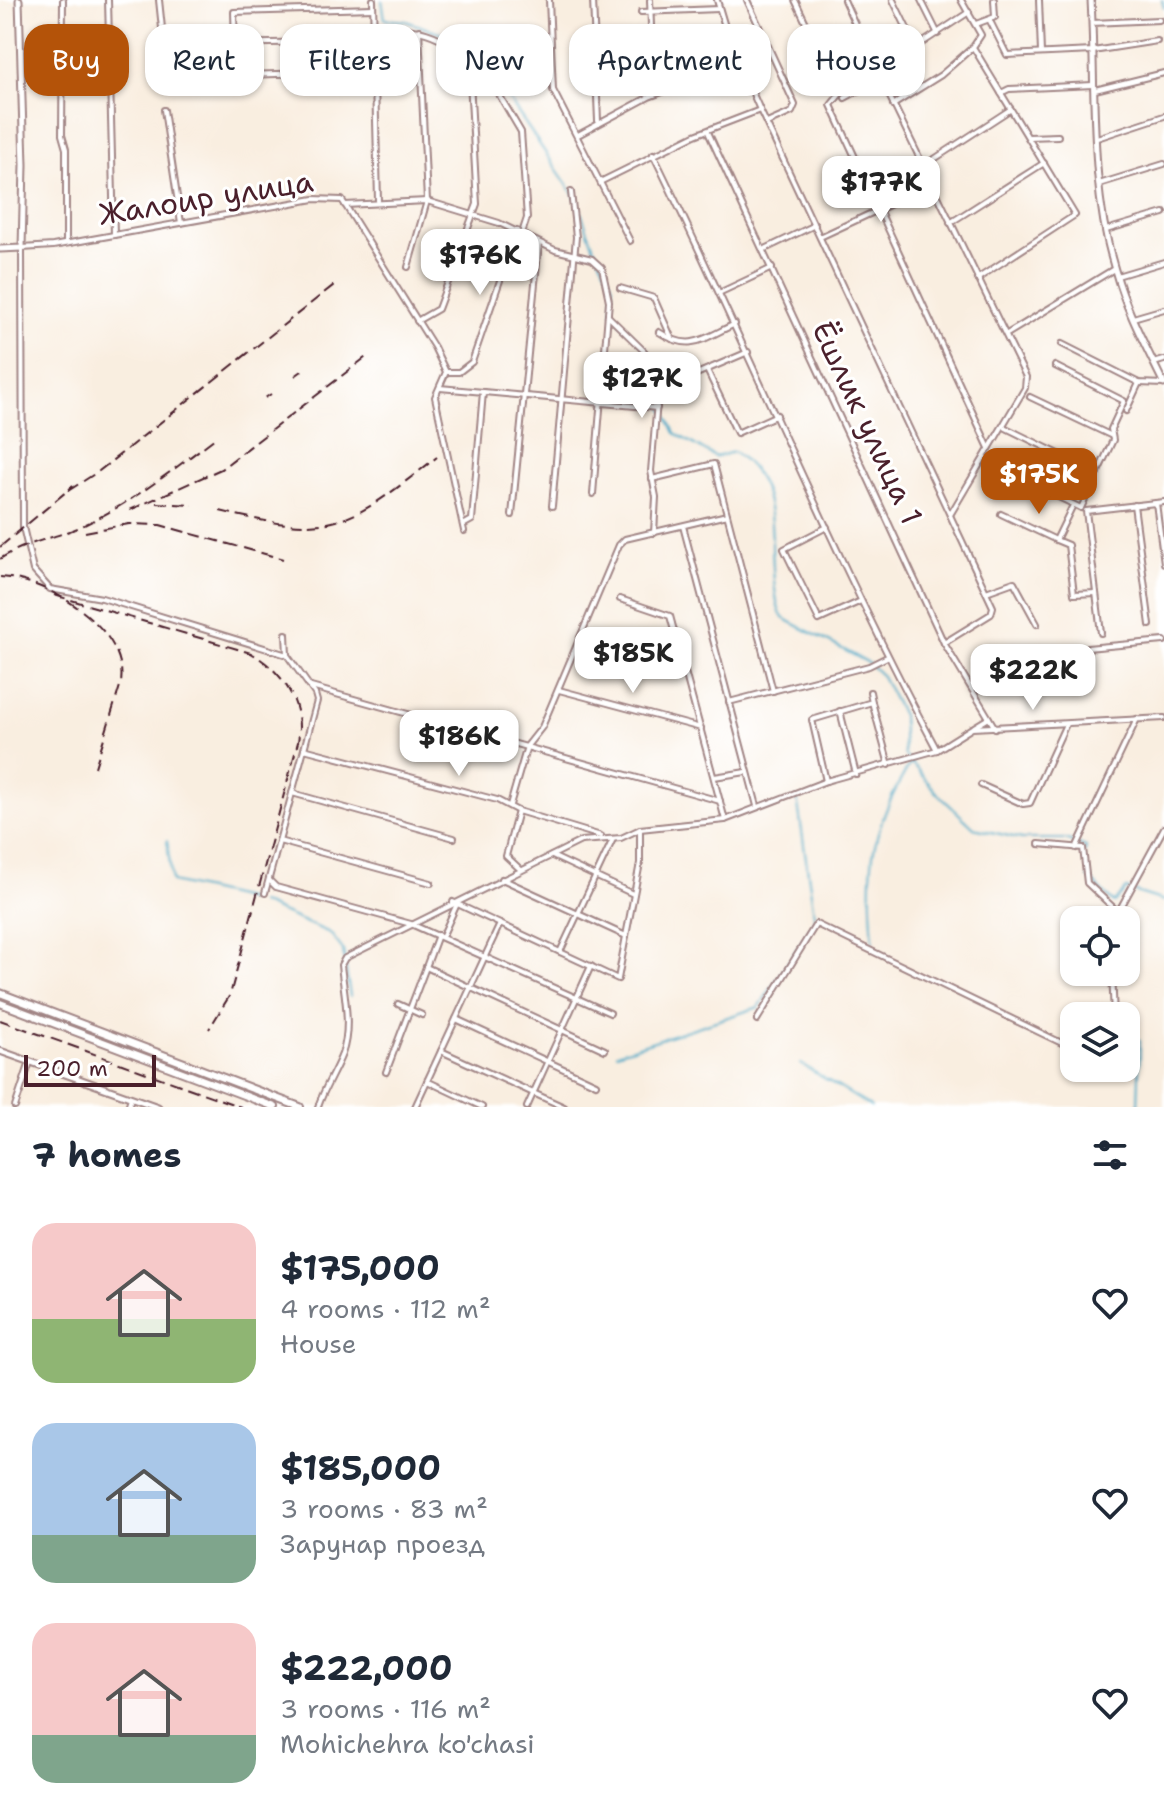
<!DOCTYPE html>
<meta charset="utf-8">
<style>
body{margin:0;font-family:"Shantell Sans",sans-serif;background:#f2f2f3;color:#1f2937;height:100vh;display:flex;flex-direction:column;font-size:30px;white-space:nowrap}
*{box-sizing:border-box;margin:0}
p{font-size:26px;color:#747a83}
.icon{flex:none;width:44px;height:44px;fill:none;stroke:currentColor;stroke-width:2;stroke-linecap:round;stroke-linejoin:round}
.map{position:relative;height:1107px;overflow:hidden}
.drawer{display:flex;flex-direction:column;background:#fff;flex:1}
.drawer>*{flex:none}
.banner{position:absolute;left:24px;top:24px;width:1116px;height:72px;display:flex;gap:16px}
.controls{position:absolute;left:1060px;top:906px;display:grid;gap:16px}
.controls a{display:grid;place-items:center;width:80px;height:80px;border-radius:16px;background:#fff;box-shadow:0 2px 6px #0004;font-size:40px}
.scale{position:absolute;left:24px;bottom:20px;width:132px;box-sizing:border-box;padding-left:8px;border:4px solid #4a1f2b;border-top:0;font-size:22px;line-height:28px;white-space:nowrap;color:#4a1f2b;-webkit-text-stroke:6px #fff;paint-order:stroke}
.price{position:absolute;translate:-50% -68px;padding:0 18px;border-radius:16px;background:#fff;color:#222;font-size:26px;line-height:52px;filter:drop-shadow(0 2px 4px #0008)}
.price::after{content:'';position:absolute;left:50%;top:48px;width:24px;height:18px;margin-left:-12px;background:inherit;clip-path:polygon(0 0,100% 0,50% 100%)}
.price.selected{background:#b45309;color:#fff}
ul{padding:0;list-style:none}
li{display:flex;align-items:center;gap:24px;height:200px;padding:0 32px}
li span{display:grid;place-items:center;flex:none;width:224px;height:160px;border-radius:24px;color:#555}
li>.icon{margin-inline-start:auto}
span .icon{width:96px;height:96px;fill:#fffc;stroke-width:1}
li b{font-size:34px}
h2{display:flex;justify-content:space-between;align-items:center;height:96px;padding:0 32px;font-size:34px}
.tag{padding:0 28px;border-radius:24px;background:#fff;box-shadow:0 2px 6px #0004;font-size:28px;line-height:72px}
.tag.selected{background:#b45309;color:#fff}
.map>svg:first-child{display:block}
</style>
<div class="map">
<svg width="1164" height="1107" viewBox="0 0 1164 1107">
<rect width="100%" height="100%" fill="#fff"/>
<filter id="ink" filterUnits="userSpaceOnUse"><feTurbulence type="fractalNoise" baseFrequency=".0125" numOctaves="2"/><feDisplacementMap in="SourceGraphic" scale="16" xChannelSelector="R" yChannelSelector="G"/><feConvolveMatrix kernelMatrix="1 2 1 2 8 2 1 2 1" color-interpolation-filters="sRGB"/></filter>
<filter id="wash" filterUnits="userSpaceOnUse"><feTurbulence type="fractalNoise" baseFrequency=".006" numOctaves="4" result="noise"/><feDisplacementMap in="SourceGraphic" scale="32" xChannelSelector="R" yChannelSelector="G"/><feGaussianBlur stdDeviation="1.8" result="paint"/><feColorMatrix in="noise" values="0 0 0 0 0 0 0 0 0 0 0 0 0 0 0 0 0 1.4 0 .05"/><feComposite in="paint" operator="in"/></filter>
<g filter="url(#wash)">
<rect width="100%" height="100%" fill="#f9eee0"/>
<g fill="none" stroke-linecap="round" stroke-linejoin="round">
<g stroke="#48a9c7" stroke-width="2">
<path d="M382,0l3,19 21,2 45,16 48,48 76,111 18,49 20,41 -1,27 44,46 8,30 -2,16 13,28 40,24 19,-5c51,35 32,91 42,143 1,8 2,16 7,23l84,44 15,14 20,39 2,39 33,39 37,35 48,11h43l21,8 -1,5"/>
<polyline points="1162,0 1164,8"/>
<polyline points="167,840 172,882 250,900"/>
<polyline points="1088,877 1114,903 1126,889 1164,901"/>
<polyline points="260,903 330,933 343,950 350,996"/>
<path d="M873,940c-6,-77 -3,-110 38,-178"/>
<polyline points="1130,1033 1140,1041 1138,1107"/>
<polyline points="617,1053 759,1007 815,921 797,797"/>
<polyline points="801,1064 871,1107"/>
</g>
</g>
</g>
<g filter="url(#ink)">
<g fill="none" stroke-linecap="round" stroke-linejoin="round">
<g stroke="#a28686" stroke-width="8">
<g id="minor">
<polyline points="63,0 62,135 66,149 66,243"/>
<polyline points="108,0 114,235"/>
<polyline points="159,0 168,85"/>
<polyline points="373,0 378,201"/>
<polyline points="549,0 553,90 630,241"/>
<polyline points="593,0 598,121"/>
<polyline points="650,0 653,77"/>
<polyline points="717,0 728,37 760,110 993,607 991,614 944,643"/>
<polyline points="747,0 795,105 792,112 767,123"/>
<polyline points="795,0 840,94 831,105 989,448"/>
<polyline points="844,0 880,79 845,98"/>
<polyline points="893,0 916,47 969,12"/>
<polyline points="921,0 938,34"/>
<polyline points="961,0 981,35 973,47 1075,215 977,279"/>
<polyline points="1039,0 1041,53"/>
<polyline points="641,12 719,9"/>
<polyline points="990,21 1007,55 1093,51 1157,41"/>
<polyline points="1092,23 1159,20"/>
<polyline points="976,24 995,17 994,0"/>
<path d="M374,26c39,2 70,5 95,37l8,141 -39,105 -21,12"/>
<polyline points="169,45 372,41"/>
<polyline points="469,63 494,86 521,132 527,218 522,233"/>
<polyline points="236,75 234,12 373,8"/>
<polyline points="176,77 373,71"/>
<polyline points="886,89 1026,377 1025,388 950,515"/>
<polyline points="1095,90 1164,73"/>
<polyline points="1001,93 1009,89 1093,85"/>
<polyline points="893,105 941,75 973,47"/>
<polyline points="164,110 181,223"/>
<polyline points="708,132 944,643 995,728"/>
<polyline points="578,135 649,97 740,63"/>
<polyline points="1028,137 1058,136"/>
<polyline points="1097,138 1164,116"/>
<path d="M653,154c97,198 180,402 284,596"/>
<polyline points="922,167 1011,109"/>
<polyline points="602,181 695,135 760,110"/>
<polyline points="1099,184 1164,164"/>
<polyline points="345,205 427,201 499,223 555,250 592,259 602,268 609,301 593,494"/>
<polyline points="950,223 1044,163"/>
<polyline points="1106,230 1164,213"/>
<polyline points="820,237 930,186"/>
<polyline points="763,250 815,225"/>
<polyline points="408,267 427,201 419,30"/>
<polyline points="1117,276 1164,262"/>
<polyline points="620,288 654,298 672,339"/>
<polyline points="721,292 772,268"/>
<polyline points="608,316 644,351 659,379 651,471 656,497 654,533"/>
<polyline points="1133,318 1164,309"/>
<path d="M659,332c32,21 45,6 76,-8"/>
<polyline points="1007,334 1114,269"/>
<polyline points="1062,344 1139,383 1164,384"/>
<polyline points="1154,363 1164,360"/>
<polyline points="1055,366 1124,401 1111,429 1113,440 1081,508"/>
<polyline points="707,370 737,433 777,415"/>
<polyline points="446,372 459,372 472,362 517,231"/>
<polyline points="440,388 657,408"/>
<polyline points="659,390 748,352"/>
<polyline points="1030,397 1112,436"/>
<polyline points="1126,411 1139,383"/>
<polyline points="1006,428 1098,473"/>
<polyline points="988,463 1081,508"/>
<polyline points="652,479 714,464 773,691"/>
<polyline points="1156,503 1164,563"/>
<polyline points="1134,505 1150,625"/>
<polyline points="552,506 576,237 571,192"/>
<polyline points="1001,514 1056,540 1073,505"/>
<polyline points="512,515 539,243"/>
<polyline points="463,525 472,520 483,392"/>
<polyline points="683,526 757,806"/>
<polyline points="827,527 784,549 819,620 861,601"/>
<polyline points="1056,540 1068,545 1074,594 1096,593"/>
<polyline points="986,592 1014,582 1037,624"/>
<polyline points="620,599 670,616 725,820"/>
<polyline points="1101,633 1086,511 1164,502"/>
<polyline points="1054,651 1164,641"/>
<polyline points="287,655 102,598 50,589 33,570 23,527 22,248 53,246 314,199 342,200 434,347 446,372 435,397 464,531"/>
<polyline points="311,687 720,801"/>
<polyline points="559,690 701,728"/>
<polyline points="870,692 872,702"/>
<polyline points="729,702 869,666 887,657"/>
<polyline points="840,711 856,774"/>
<polyline points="974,727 989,718"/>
<polyline points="304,749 497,800 518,811 601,836"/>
<polyline points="714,777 746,772"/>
<polyline points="826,781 812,720 872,702 889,765"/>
<polyline points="981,785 1023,804 1030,803 1066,724"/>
<polyline points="292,793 454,838"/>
<polyline points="510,805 527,746 542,727 619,545 625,539 727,515"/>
<polyline points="518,811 506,856 521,870"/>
<polyline points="279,841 431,883"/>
<polyline points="1039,844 1083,848 1087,883 1118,912"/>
<polyline points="1076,848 1137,719"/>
<polyline points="552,856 633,894"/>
<polyline points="502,879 626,936 640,863 640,829"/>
<polyline points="269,880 276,887 411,924 610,1013"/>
<polyline points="265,893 317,701 315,694 287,655 286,634"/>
<polyline points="453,902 618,979 626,936"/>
<polyline points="1114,920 1164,828"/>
<polyline points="442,937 457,904"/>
<polyline points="560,952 613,839"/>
<polyline points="426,967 438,935"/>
<polyline points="1112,972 1114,1016"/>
<polyline points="398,1004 422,1015"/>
<polyline points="456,1019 596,1084"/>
<polyline points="757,1020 816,924 1074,1049"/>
<polyline points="441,1051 564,1107"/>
<polyline points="386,1072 426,967 605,1050"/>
<polyline points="427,1081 482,1107"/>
<polyline points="15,1107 30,1062"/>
<polyline points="128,1107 131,1098"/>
<path d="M318,1107c6,-19 17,-35 24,-53 10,-27 2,-60 -1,-89l4,-7 236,-117 40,-3 19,-9 85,-9 101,-39 111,-31 35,-22 192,-10"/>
<polyline points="415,1107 500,924"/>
<polyline points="527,1107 591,966"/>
</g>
</g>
<g stroke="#a28686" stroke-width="9">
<g id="tertiary">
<path d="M1091,0c5,89 -2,184 24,270 11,40 31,77 49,114"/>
<polyline points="0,249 22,248 24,165 19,0"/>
<polyline points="0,1051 158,1107"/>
</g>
</g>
<g stroke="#a28686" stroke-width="10">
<g id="primary">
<polyline points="0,993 300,1107"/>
<polyline points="0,1003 275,1107"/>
</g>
</g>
<use href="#minor" stroke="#fff" stroke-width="4"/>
<use href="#tertiary" stroke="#fff" stroke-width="5"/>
<use href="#primary" stroke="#fff" stroke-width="6"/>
<g stroke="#4a1f2b" stroke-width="2" stroke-dasharray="12 6" stroke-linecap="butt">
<polyline points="295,376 302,371"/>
<polyline points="265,398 271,394"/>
<polyline points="68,491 99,471 334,285"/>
<polyline points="157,503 193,505"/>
<polyline points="130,510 221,469 370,354"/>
<path d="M220,511c113,28 128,16 217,-54"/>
<polyline points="85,532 129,524 160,525 283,559"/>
<polyline points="0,547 73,486"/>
<path d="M0,559c27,-18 58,-21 86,-35 47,-22 88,-55 129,-86"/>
<path d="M0,577c48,2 129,52 121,106l-26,84"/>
<path d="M54,595l197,58c33,19 53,51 47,89l-68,253 -21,34"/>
<polyline points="0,1020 241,1107"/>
</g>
</g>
</g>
<g text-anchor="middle" stroke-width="6" stroke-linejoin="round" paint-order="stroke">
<g font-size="30" fill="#4a1f2b" stroke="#fff">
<text transform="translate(206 198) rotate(-9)" y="10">Жалоир улица</text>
<text transform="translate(867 423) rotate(65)" y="10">Ёшлик улица 1</text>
</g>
</g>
</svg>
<div class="controls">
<a><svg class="icon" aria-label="locate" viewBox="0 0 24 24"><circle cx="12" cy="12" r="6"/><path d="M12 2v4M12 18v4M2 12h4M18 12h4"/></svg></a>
<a><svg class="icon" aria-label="layers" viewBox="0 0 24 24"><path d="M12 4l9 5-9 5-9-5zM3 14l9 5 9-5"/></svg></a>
</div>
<div class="scale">200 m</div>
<b class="price" style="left:881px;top:224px">$177K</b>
<b class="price" style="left:480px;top:297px">$176K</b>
<b class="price" style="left:642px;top:420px">$127K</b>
<b class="price selected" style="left:1039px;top:516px">$175K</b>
<b class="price" style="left:633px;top:695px">$185K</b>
<b class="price" style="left:1033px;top:712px">$222K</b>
<b class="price" style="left:459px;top:778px">$186K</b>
<div class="banner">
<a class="tag selected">Buy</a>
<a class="tag">Rent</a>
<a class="tag">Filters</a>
<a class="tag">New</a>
<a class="tag">Apartment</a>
<a class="tag">House</a>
</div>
</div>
<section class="drawer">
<h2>7 homes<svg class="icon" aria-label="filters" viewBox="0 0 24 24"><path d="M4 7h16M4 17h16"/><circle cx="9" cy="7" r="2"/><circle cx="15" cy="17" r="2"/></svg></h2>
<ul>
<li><span style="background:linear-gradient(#f6c9c9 60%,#8fb573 0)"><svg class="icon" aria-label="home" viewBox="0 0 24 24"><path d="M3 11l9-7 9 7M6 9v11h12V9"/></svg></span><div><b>$175,000</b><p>4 rooms · 112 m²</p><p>House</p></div><svg class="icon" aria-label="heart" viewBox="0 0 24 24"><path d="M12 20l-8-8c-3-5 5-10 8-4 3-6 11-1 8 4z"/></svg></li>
<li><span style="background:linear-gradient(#a9c7e8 70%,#7fa58c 0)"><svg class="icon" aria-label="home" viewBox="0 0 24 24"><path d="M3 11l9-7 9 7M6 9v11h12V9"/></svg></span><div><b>$185,000</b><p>3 rooms · 83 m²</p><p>Зарунар проезд</p></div><svg class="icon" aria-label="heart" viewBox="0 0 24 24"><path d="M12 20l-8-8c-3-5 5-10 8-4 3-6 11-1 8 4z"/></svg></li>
<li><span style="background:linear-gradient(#f6c9c9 70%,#7fa58c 0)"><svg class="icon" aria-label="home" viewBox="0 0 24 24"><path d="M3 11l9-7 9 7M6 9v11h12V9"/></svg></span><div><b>$222,000</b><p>3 rooms · 116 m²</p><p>Mohichehra ko'chasi</p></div><svg class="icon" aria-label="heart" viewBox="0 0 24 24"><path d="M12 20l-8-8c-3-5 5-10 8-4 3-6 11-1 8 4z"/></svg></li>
</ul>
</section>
